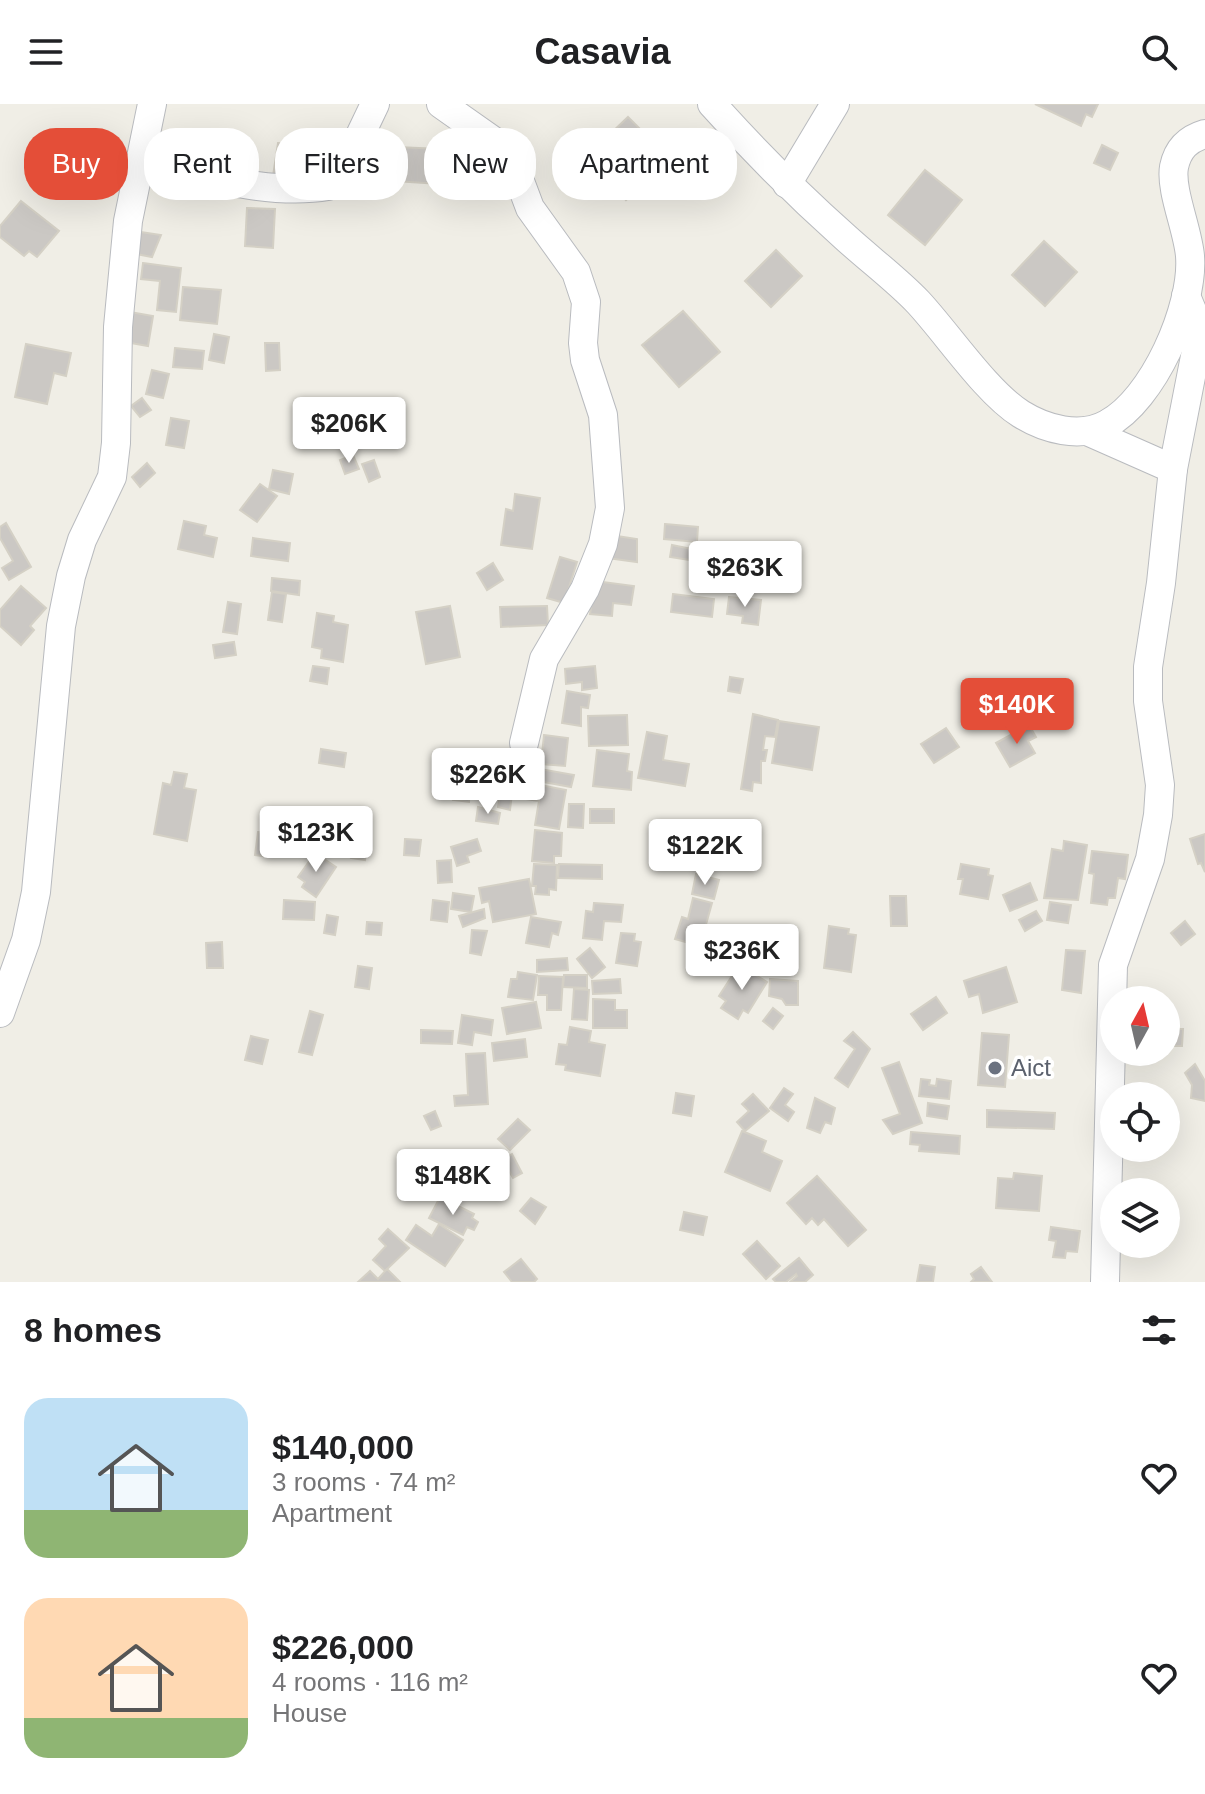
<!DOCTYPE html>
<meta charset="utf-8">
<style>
body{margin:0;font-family:Helvetica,sans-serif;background:#f2f2f2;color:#202124;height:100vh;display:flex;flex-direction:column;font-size:30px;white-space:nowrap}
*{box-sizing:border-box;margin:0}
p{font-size:26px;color:#757577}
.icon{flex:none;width:44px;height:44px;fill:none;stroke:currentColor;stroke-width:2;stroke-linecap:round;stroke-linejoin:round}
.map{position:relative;height:1178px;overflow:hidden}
.side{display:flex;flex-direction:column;background:#fff;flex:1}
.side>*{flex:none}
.top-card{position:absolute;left:24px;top:24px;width:800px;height:72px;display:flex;gap:16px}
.needle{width:52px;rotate:8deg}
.buttons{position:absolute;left:1100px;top:882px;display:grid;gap:16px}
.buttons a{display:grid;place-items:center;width:80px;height:80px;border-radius:50%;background:#fff;box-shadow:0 8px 32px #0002;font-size:40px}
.price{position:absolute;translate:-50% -68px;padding:0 18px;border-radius:8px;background:#fff;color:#222;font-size:26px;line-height:52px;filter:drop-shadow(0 2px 4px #0008)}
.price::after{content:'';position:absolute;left:50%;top:48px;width:24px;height:18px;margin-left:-12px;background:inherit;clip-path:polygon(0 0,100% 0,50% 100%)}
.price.active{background:#e44e38;color:#fff}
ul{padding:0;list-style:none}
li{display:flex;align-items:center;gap:24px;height:200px;padding:0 24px}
li span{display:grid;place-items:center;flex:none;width:224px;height:160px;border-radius:24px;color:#555}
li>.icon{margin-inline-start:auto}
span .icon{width:96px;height:96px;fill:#fffc;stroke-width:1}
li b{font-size:34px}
h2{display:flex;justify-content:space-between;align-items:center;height:96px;padding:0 24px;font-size:34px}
.tag{padding:0 28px;border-radius:32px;background:#fff;box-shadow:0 8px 32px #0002;font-size:28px;line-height:72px}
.tag.active{background:#e44e38;color:#fff}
header{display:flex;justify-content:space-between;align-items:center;height:104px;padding:0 24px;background:#fff;font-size:36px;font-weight:800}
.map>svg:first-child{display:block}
</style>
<header><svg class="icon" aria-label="menu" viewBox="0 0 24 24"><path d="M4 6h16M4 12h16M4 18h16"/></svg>Casavia<svg class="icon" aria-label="search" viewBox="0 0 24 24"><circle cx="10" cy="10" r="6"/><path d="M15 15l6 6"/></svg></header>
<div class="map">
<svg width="1205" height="1178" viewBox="0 0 1205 1178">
<rect width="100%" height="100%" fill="#f0eee6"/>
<g fill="#cbc8c4" stroke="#d4d0c5" stroke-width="2">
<polygon points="1035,0 1098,0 1092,13 1086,10 1081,22"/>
<polygon points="628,13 643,28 601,70 585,54"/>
<polygon points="646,35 668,59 626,96 604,73"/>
<polygon points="143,37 186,41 184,66 141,62"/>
<polygon points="278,39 319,44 315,77 273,72"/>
<polygon points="1102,41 1118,49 1110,66 1094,59"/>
<polygon points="396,43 441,45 439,80 395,77"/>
<polygon points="925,66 962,96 925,141 888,111"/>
<polygon points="21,97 59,127 37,153 29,147 24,152 0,133 0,122"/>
<polygon points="247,104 275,105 273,144 245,142"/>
<polygon points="134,127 161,131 152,153 131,149"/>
<polygon points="1044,137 1077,168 1045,202 1012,171"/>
<polygon points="776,146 802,172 771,203 745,177"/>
<polygon points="143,159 181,164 176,208 157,206 160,177 141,175"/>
<polygon points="183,183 221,186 217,220 180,216"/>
<polygon points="683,207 720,248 679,283 642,241"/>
<polygon points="130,208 153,212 148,242 125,238"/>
<polygon points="214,230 229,233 224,259 209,256"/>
<polygon points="265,239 279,239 280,266 266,267"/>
<polygon points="26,240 71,249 66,272 54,269 47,300 15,293"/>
<polygon points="175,244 204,247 202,265 173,263"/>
<polygon points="152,266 169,270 163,294 146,290"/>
<polygon points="142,294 151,306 140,313 131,302"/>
<polygon points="171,314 189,317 184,344 166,341"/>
<polygon points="353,351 359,365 345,370 340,356"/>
<polygon points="374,356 380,373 369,378 362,360"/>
<polygon points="147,359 155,369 140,383 132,373"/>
<polygon points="273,366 293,370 289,390 269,385"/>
<polygon points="260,380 277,392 257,418 240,406"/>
<polygon points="515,390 540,394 532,445 501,441 506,405 513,407"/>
<polygon points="184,417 206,422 204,431 217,434 213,453 178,445"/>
<polygon points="6,419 31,463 9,476 2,464 13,457 0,434 0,423"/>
<polygon points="665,420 698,423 697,438 664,435"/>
<polygon points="617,432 637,435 637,458 607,454"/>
<polygon points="253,434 290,439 288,457 251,452"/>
<polygon points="672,441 692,445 690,456 670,453"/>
<polygon points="560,453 577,458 564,499 547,494"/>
<polygon points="493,459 503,476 487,486 477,469"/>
<polygon points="272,474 300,477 299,491 271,487"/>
<polygon points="595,477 634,482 631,501 613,499 612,512 590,510"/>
<polygon points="21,482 46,504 30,522 34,526 21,541 0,522 0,506"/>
<polygon points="272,488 286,490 282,518 268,516"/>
<polygon points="673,490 714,495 712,513 671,508"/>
<polygon points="729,493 761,496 758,521 742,519 743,512 727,510"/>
<polygon points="228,498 241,500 237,530 223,528"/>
<polygon points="450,502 460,553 426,560 416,508"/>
<polygon points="547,502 548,521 501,523 500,503"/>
<polygon points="317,509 334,512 333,518 348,521 343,558 321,554 322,545 312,543"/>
<polygon points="234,538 236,551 215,554 213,541"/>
<polygon points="313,562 329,564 327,580 310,577"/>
<polygon points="595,562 597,584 582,586 582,578 566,580 565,565"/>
<polygon points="730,573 743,575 740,589 728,587"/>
<polygon points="567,587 590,591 588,604 581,603 581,622 562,619"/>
<polygon points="753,610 778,616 775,633 765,632 763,646 767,646 765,657 761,657 761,679 753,678 752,687 741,685"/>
<polygon points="627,611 628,641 589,642 588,612"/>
<polygon points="779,617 819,623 812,666 772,659"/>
<polygon points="1029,621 1036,633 1028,637 1035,649 1010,663 996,639"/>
<polygon points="946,624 959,643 934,659 921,640"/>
<polygon points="647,628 667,632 663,656 689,660 685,682 638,674"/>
<polygon points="544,631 568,634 565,662 541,660"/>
<polygon points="321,645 346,649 344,663 319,659"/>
<polygon points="597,646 629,650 627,667 632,668 631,686 593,682"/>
<polygon points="540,665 574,671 571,683 538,677"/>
<polygon points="174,668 187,670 184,684 196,686 187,737 154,730 163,679 171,681"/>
<polygon points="523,671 531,672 530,679 566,686 559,725 535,721 539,697 519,694"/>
<polygon points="456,673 471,675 469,698 453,696"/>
<polygon points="489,677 513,681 510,706 498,703 500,691 487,689"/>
<polygon points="569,700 584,700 583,724 568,723"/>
<polygon points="478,703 500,709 498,720 476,717"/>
<rect x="590" y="705" width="24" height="14"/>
<polygon points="535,726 562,729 561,752 554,752 554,759 532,757"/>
<polygon points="258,728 273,730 270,753 255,751"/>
<polygon points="355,730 368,732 365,756 351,754"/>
<polygon points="1205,730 1205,768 1201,759 1198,760 1190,735"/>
<polygon points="405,735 421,736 419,752 404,751"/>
<polygon points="477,735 481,747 467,752 469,758 457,762 451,743"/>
<polygon points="1064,737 1087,741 1078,796 1044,794 1052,745 1063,747"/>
<polygon points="1092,747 1128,751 1125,775 1118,774 1115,794 1108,794 1107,801 1091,799 1094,770 1089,769"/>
<polygon points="315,749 336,763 316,793 302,783 305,778 298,773"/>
<polygon points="451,756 452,778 438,779 437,757"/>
<polygon points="534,760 557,761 556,786 549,785 549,791 535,790 536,782 532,782"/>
<polygon points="559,760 602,761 602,775 558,774"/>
<polygon points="961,760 989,765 988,771 993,772 988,795 960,790 963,775 958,775"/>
<polygon points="696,770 719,776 714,795 692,790"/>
<polygon points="529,775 536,810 493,818 489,797 482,799 479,784"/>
<polygon points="1030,779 1037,796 1010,807 1003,791"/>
<polygon points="453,789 474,792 471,808 451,805"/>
<polygon points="890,792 906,792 907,822 891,822"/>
<polygon points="693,794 712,799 700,842 675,835 682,813 688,815"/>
<polygon points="284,796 315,798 314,816 283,815"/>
<polygon points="433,796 449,798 447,818 431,816"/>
<polygon points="1050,798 1071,801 1068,819 1047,816"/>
<polygon points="594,799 623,801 621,818 604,817 602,836 583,834 586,807 593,808"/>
<polygon points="484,805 485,814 463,823 459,812"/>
<polygon points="1036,807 1042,817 1025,827 1019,816"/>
<polygon points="327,811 338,813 335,831 324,829"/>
<polygon points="531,813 561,818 558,831 552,829 549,843 526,839"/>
<polygon points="1185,817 1195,830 1181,841 1171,829"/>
<polygon points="367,818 382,819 381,831 366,830"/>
<polygon points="829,822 849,825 848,830 856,831 851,868 824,864"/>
<polygon points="472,826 487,827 481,851 470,849"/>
<polygon points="621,829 635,830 634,837 641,838 637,862 616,859"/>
<polygon points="222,838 223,864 207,864 206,839"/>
<polygon points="590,844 605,863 592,874 577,855"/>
<polygon points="1066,846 1085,847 1081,889 1062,886"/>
<polygon points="567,854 568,866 537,868 537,856"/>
<polygon points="739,861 767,878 748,909 743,906 738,915 721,904 726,897 719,892"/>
<polygon points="358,862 372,864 369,885 355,883"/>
<polygon points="1006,863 1017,898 983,909 979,890 969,893 964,877"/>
<polygon points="518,868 537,871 533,896 508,893 511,875 517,875"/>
<polygon points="564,871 587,871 587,884 563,883"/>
<polygon points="539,872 563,873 561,906 547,906 547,891 538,891"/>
<polygon points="620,875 621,889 593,890 592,877"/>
<polygon points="770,875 798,877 798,901 786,901 782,895 769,892"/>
<polygon points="574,885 589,886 587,916 572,915"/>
<polygon points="936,893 947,909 923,926 911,910"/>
<polygon points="593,895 615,896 615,906 627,906 627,924 593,924"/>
<polygon points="536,898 541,924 507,930 502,904"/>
<polygon points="773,904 783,912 773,925 763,917"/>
<polygon points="310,907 323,911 312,951 299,948"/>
<polygon points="462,911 493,916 491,931 474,928 472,941 458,939"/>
<polygon points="1166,911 1170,912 1169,925 1183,925 1182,942 1166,942"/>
<polygon points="570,923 591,927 589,938 605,941 600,972 565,966 566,961 556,960 559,940 567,941"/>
<polygon points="421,926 453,927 452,940 421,939"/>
<polygon points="853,928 870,945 848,983 835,974 855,945 844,937"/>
<polygon points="982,929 1009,931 1005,983 978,981"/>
<polygon points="251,932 268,936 262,960 245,956"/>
<polygon points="525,935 527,953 494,957 492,939"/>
<polygon points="485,949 488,1000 455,1002 454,992 468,991 466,950"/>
<polygon points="899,958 922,1019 893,1030 883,1016 900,1010 882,964"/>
<polygon points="1195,960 1205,977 1205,997 1191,994 1192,981 1185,969"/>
<polygon points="921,975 930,976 929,981 936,982 937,975 951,977 949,995 919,992"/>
<polygon points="784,984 793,990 785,1001 794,1008 788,1017 770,1004"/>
<polygon points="676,989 694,992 691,1012 673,1009"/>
<polygon points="753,990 769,1007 745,1027 737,1018 749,1007 742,1000"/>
<polygon points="815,994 835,1004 831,1020 825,1018 820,1029 807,1024"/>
<polygon points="928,999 949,1002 947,1015 927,1012"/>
<polygon points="987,1006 1055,1009 1054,1025 987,1023"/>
<polygon points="435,1007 441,1022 431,1026 424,1012"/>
<polygon points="518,1015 530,1026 510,1046 498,1035"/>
<polygon points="742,1027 766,1037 762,1048 782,1057 770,1087 725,1068"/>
<polygon points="911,1028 960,1032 959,1050 919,1047 920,1041 910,1040"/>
<polygon points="512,1050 522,1069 513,1074 502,1055"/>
<polygon points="1014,1069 1042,1072 1039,1107 996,1104 998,1074 1013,1075"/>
<polygon points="817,1072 866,1126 848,1142 824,1115 818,1121 812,1114 806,1120 787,1099"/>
<polygon points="440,1093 474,1110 472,1114 478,1118 474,1126 467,1123 463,1131 429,1114"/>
<polygon points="531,1094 546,1103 535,1120 520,1107"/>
<polygon points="684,1108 707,1113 703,1131 680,1126"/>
<polygon points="439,1120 463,1136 445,1162 406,1136 416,1121 432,1132"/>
<polygon points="1051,1123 1080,1127 1077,1148 1066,1147 1065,1154 1053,1153 1056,1137 1049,1136"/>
<polygon points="388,1125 409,1144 385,1167 373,1156 386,1142 379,1135"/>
<polygon points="757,1137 780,1162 766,1175 743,1150"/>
<polygon points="799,1154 813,1171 805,1178 790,1178 797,1172 796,1170 786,1178 776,1178 773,1175"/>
<polygon points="521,1155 537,1175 534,1178 512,1178 504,1168"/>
<polygon points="920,1161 935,1163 933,1178 917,1178"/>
<polygon points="981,1163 992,1178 971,1178 974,1175 971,1170"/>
<polygon points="387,1165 400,1178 358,1178 370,1167 378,1175"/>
</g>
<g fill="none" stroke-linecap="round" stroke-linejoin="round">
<g stroke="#b9bbbf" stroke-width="30">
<g id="minor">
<polyline points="441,0 509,48 530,104 576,168 586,198 583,239 585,256 603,311 610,404 603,440 585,485 544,555 524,639"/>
<path d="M712,0c42,47 86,91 133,133 24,22 51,42 73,65 29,31 68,90 103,112 24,15 59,25 86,10 46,-24 87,-117 83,-168 -2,-26 -20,-66 -16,-89 4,-19 14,-28 31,-33"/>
<path d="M141,59c59,11 127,33 187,23l26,-38 21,-44"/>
<polyline points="787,80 835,0"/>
<polyline points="1087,327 1173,365"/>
<polyline points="0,909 26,836 36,788 61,522 71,472 82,436 112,373 116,339 118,223 128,117 152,0"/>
<polyline points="1105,1178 1113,861 1150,755 1158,711 1160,681 1148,597 1148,563 1161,479 1173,365 1197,242 1197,218 1186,192"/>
</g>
</g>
<use href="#minor" stroke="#fff" stroke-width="28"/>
</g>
<circle fill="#6b7280" stroke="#fff" stroke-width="3" cx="995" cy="964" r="8"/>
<g text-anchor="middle" stroke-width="7" stroke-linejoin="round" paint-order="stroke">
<g font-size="24" fill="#5b616d" stroke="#fff" text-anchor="start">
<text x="1011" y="972">Aict</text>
</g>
</g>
</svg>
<div class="buttons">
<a><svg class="needle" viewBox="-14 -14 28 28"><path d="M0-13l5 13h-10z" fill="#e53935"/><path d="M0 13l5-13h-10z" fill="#757577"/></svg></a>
<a><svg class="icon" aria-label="locate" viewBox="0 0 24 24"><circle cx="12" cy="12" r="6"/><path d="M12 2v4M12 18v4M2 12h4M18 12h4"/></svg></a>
<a><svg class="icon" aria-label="layers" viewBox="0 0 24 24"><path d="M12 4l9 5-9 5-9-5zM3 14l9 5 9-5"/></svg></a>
</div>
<b class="price" style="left:349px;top:361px">$206K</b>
<b class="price" style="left:745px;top:505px">$263K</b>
<b class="price active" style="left:1017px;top:642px">$140K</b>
<b class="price" style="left:488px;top:712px">$226K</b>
<b class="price" style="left:316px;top:770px">$123K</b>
<b class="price" style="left:705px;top:783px">$122K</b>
<b class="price" style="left:742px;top:888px">$236K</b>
<b class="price" style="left:453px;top:1113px">$148K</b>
<div class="top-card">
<a class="tag active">Buy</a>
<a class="tag">Rent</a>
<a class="tag">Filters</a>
<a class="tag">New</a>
<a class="tag">Apartment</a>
</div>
</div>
<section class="side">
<h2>8 homes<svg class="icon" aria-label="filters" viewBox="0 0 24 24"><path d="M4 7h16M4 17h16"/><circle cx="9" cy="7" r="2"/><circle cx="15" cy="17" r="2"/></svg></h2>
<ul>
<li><span style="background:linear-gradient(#bfe0f5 70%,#8fb573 0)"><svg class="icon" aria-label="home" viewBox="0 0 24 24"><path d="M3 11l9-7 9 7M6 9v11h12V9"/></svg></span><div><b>$140,000</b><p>3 rooms · 74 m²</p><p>Apartment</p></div><svg class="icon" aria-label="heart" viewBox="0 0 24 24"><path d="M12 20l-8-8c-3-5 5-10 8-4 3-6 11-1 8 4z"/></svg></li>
<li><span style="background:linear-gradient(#ffd9b3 75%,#8fb573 0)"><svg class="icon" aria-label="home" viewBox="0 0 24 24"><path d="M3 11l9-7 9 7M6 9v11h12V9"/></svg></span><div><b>$226,000</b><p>4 rooms · 116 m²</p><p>House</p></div><svg class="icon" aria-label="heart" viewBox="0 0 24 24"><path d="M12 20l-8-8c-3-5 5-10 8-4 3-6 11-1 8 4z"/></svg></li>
</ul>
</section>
